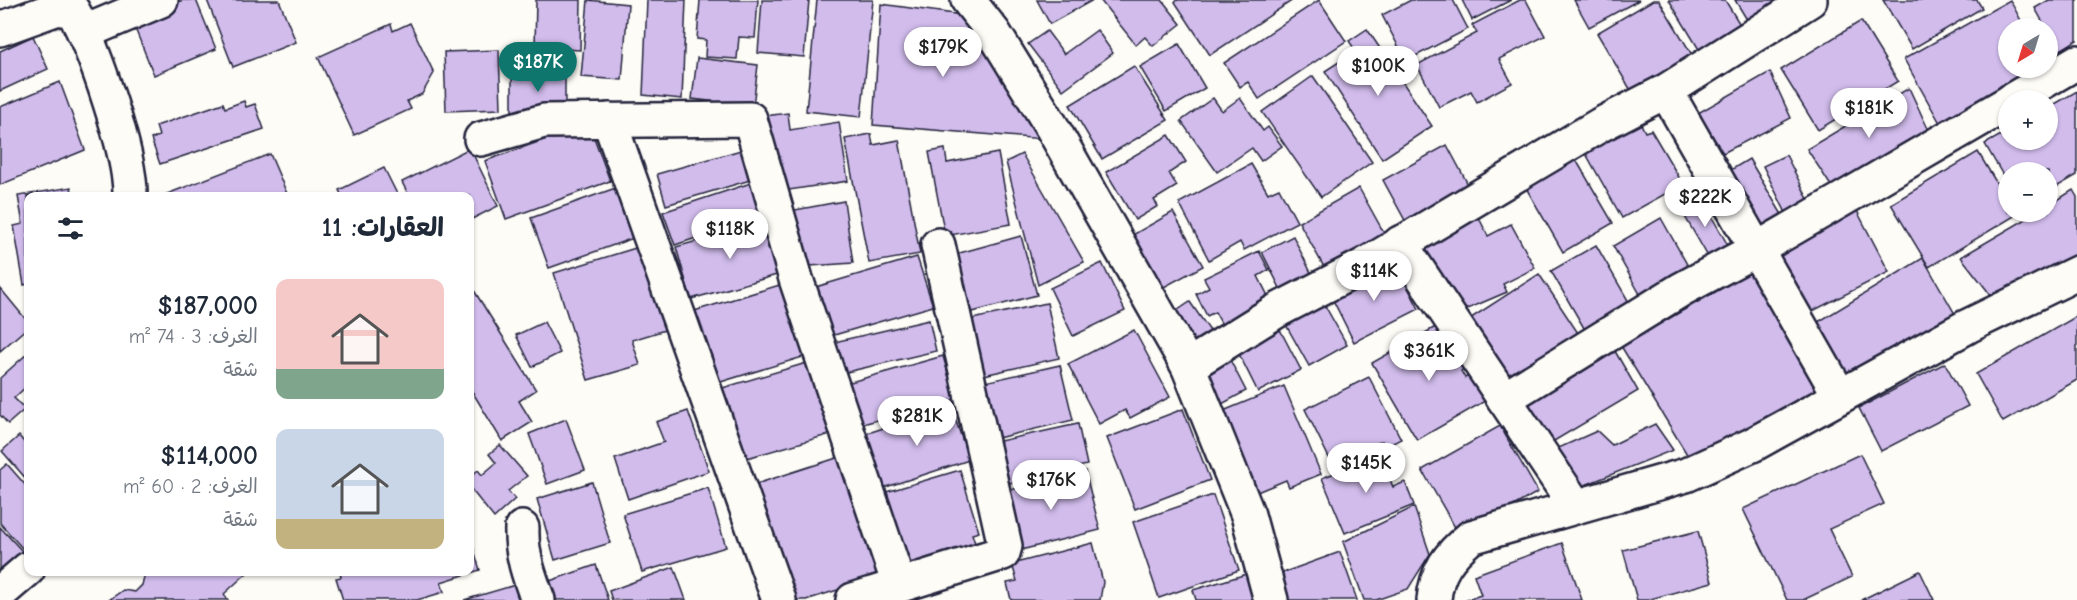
<!DOCTYPE html>
<html lang="ar">
<meta charset="utf-8">
<style>
body{margin:0;font-family:"Comic Neue","Playpen Sans Arabic",sans-serif;background:#f2f2f3;color:#1f2937;direction:rtl;height:100vh;display:flex;flex-direction:column;font-size:22px;white-space:nowrap}
*{box-sizing:border-box;margin:0}
p{font-size:20px;color:#747a83}
.icon{flex:none;width:33px;height:33px;fill:none;stroke:currentColor;stroke-width:2;stroke-linecap:round;stroke-linejoin:round}
.map{position:relative;flex:1;overflow:hidden;direction:ltr}
.side{position:absolute;left:24px;top:192px;width:450px;height:384px;display:flex;flex-direction:column;background:#fff;border-radius:12px;box-shadow:0 2px 4px #0004;direction:rtl}
.side>*{flex:none}
.needle{width:39px;rotate:218deg}
.tools{position:absolute;left:1998px;top:18px;display:grid;gap:12px}
.tools a{display:grid;place-items:center;width:60px;height:60px;border-radius:50%;background:#fff;box-shadow:0 2px 4px #0004;font-size:30px}
.price{position:absolute;translate:-50% -51px;padding:0 14px;border-radius:21px;background:#fff;color:#222;font-size:20px;line-height:39px;filter:drop-shadow(0 2px 3px #0008)}
.price::after{content:'';position:absolute;left:50%;top:36px;width:18px;height:14px;margin-left:-9px;background:inherit;clip-path:polygon(0 0,100% 0,50% 100%)}
.price.selected{background:#0f766e;color:#fff}
ul{padding:0;list-style:none}
li{display:flex;align-items:center;gap:18px;height:150px;padding:0 30px}
li span{display:grid;place-items:center;flex:none;width:168px;height:120px;border-radius:12px;color:#555}
li>.icon{margin-inline-start:auto}
span .icon{width:72px;height:72px;fill:#fffc;stroke-width:1}
li b{font-size:26px}
h2{display:flex;justify-content:space-between;align-items:center;height:72px;padding:0 30px;font-size:26px}
.map>svg:first-child{display:block}
</style>
<div class="map">
<svg width="2077" height="600" viewBox="0 0 2077 600">
<rect width="100%" height="100%" fill="#fdfcf7"/>
<filter id="ink" filterUnits="userSpaceOnUse"><feTurbulence type="fractalNoise" baseFrequency=".0167" numOctaves="2"/><feDisplacementMap in="SourceGraphic" scale="12" xChannelSelector="R" yChannelSelector="G"/><feConvolveMatrix kernelMatrix="1 2 1 2 8 2 1 2 1" color-interpolation-filters="sRGB"/></filter>
<g filter="url(#ink)">
<g fill="#d1bcec" stroke="#22223b" stroke-width="1.5">
<polygon points="183,0 196,0 216,49 154,75 132,21"/>
<polygon points="207,0 279,0 296,42 233,67"/>
<polygon points="536,0 581,0 580,50 563,49 563,65 532,64 532,48 535,48"/>
<polygon points="588,0 628,4 622,80 581,77"/>
<polygon points="647,0 686,0 682,99 643,95"/>
<polygon points="700,0 758,0 755,38 739,37 737,59 705,57 706,40 697,39"/>
<polygon points="762,0 809,0 804,57 758,53"/>
<polygon points="817,0 873,0 861,117 806,111"/>
<polygon points="1037,0 1093,0 1050,24"/>
<polygon points="1100,0 1162,0 1181,24 1153,46 1145,37 1136,45"/>
<polygon points="1178,0 1293,0 1210,55 1175,2"/>
<polygon points="1319,0 1346,41 1259,99 1248,82 1240,87 1224,63"/>
<polygon points="1411,0 1453,0 1468,29 1406,61 1382,15"/>
<polygon points="1462,0 1511,0 1472,20"/>
<polygon points="1520,0 1526,0 1545,36 1499,59 1512,83 1477,102 1471,91 1439,107 1417,65 1477,33 1472,25"/>
<polygon points="1574,0 1639,0 1589,27"/>
<polygon points="1653,0 1659,0 1694,58 1633,94 1597,33"/>
<polygon points="1669,0 1725,0 1744,31 1703,56"/>
<polygon points="1735,0 1800,0 1752,28"/>
<polygon points="1883,0 1977,0 1982,8 1912,49"/>
<polygon points="2010,0 2025,28 2008,28 2008,68 2047,68 1944,130 1904,59"/>
<polygon points="2049,0 2077,0 2077,40 2059,51 2035,8"/>
<polygon points="881,4 969,16 1044,139 873,125"/>
<polygon points="1861,21 1898,81 1818,130 1781,70"/>
<polygon points="410,23 434,73 422,94 407,101 411,109 354,135 318,57 391,24 393,31"/>
<polygon points="1367,29 1432,126 1382,159 1325,71 1356,51 1349,41"/>
<polygon points="1097,30 1113,53 1063,90 1028,44 1047,31 1064,54"/>
<polygon points="33,36 48,69 0,91 0,51"/>
<polygon points="1179,44 1205,88 1166,111 1140,67"/>
<polygon points="499,50 501,109 446,111 444,52"/>
<polygon points="697,58 758,65 753,106 692,99"/>
<polygon points="1134,66 1168,120 1102,159 1070,105"/>
<rect x="512" y="69" width="53" height="48"/>
<polygon points="1770,72 1791,118 1723,153 1698,113"/>
<polygon points="1313,76 1372,162 1321,197 1262,112"/>
<polygon points="60,82 85,150 0,185 0,107"/>
<polygon points="1909,88 1929,131 1833,189 1807,149"/>
<polygon points="2077,91 2077,175 2048,192 2048,172 2008,172 2008,184 1985,144 2008,131 2008,140 2048,140 2048,108"/>
<polygon points="1213,98 1222,111 1240,98 1263,131 1268,127 1282,146 1261,161 1252,148 1217,172 1181,121"/>
<polygon points="244,101 246,107 255,104 264,129 160,164 151,139 159,136 156,126 223,103 225,108"/>
<polygon points="788,113 790,130 839,122 848,181 776,192 765,116"/>
<polygon points="1640,122 1645,132 1651,130 1683,184 1622,218 1585,152"/>
<polygon points="589,124 610,181 506,219 485,161"/>
<polygon points="871,134 873,145 899,140 920,254 869,263 845,139"/>
<polygon points="1169,135 1186,162 1169,173 1177,186 1154,200 1158,206 1135,220 1106,172"/>
<polygon points="1447,145 1471,190 1407,224 1383,180"/>
<polygon points="470,148 498,206 470,220 470,196 409,196 402,182"/>
<polygon points="748,148 757,178 666,205 657,174"/>
<polygon points="945,149 947,163 998,153 1011,224 945,236 929,152"/>
<polygon points="1978,152 2008,202 2008,212 2014,212 2016,215 1929,267 1891,204"/>
<polygon points="1572,153 1613,223 1563,252 1522,181"/>
<polygon points="270,154 288,196 162,196"/>
<polygon points="1022,154 1084,262 1038,285 1006,162"/>
<polygon points="1786,155 1811,205 1788,217 1763,166"/>
<polygon points="1749,159 1787,223 1762,238 1724,174"/>
<polygon points="1251,164 1268,193 1279,188 1297,222 1244,250 1240,242 1209,260 1179,203"/>
<polygon points="384,168 398,196 342,196 339,190"/>
<polygon points="763,179 774,212 675,245 663,212"/>
<polygon points="624,185 642,235 549,268 531,218"/>
<polygon points="71,187 73,196 28,196 28,284 24,285 14,226 23,224 18,196"/>
<polygon points="1359,188 1389,242 1329,276 1299,222"/>
<polygon points="2073,190 2077,197 2077,264 1997,303 1961,257 2038,212 2048,212 2048,206"/>
<polygon points="1700,196 1730,249 1710,260 1680,208"/>
<polygon points="844,201 853,263 795,267 784,212"/>
<polygon points="1856,209 1889,272 1803,316 1771,253"/>
<polygon points="1173,212 1203,266 1151,294 1122,241"/>
<polygon points="1478,216 1488,236 1511,224 1535,268 1503,284 1507,292 1458,313 1425,248"/>
<polygon points="1661,218 1693,275 1645,303 1613,246"/>
<polygon points="769,221 784,273 691,299 676,247"/>
<polygon points="1021,236 1037,295 961,315 945,257"/>
<polygon points="1293,236 1315,281 1284,296 1262,252"/>
<polygon points="652,243 678,326 632,340 640,365 588,380 554,273"/>
<polygon points="1596,245 1633,309 1588,335 1551,271"/>
<polygon points="1259,251 1269,270 1258,276 1274,308 1226,332 1215,312 1207,316 1196,294 1209,287 1204,278"/>
<polygon points="917,257 933,306 824,338 809,289"/>
<polygon points="1923,258 1955,314 1846,373 1818,322"/>
<polygon points="1394,261 1419,309 1354,342 1330,294"/>
<polygon points="1102,263 1125,311 1073,336 1050,288"/>
<polygon points="1757,268 1827,393 1688,456 1621,346"/>
<polygon points="1539,274 1582,339 1508,387 1465,322"/>
<polygon points="470,284 536,390 519,401 532,422 502,441 470,388"/>
<polygon points="783,284 806,356 714,384 691,312"/>
<polygon points="0,288 28,322 28,327 0,351"/>
<polygon points="1319,295 1347,345 1309,366 1281,316"/>
<polygon points="1190,302 1217,341 1192,350 1169,316"/>
<polygon points="1047,303 1059,358 975,377 963,321"/>
<polygon points="2077,316 2077,380 2003,422 1976,374"/>
<polygon points="929,320 936,351 838,374 830,343"/>
<polygon points="1275,320 1301,370 1258,392 1233,342"/>
<polygon points="544,322 560,353 532,367 516,335"/>
<polygon points="1439,325 1470,365 1461,371 1465,378 1470,375 1485,401 1417,440 1372,363"/>
<polygon points="1134,330 1170,397 1130,418 1125,410 1099,424 1068,364"/>
<polygon points="1612,346 1638,391 1549,444 1522,399"/>
<polygon points="1226,352 1246,391 1222,404 1202,364"/>
<polygon points="28,353 28,385 14,398 25,409 8,424 0,415 0,378"/>
<polygon points="943,356 955,399 859,425 847,383"/>
<polygon points="810,362 831,434 740,460 719,389"/>
<polygon points="1945,363 1968,406 1881,451 1859,408"/>
<polygon points="1060,365 1073,420 989,440 976,384"/>
<polygon points="1369,377 1401,439 1385,447 1382,441 1333,466 1305,409"/>
<polygon points="1284,386 1321,474 1289,487 1286,480 1250,495 1216,414"/>
<polygon points="951,406 969,460 883,488 865,434"/>
<polygon points="1183,409 1210,480 1135,509 1107,438"/>
<polygon points="688,411 709,471 628,499 615,459 664,442 656,422"/>
<polygon points="566,419 585,470 547,484 529,434"/>
<polygon points="1078,424 1087,465 1005,484 995,442"/>
<polygon points="1655,424 1673,450 1575,489 1554,450 1597,431 1612,445"/>
<polygon points="1500,426 1538,492 1460,536 1422,470"/>
<polygon points="19,436 28,447 28,481 2,451"/>
<polygon points="500,445 527,476 508,491 515,499 494,518 470,488 470,477 478,470 482,475 496,463 489,454"/>
<polygon points="1860,454 1884,504 1829,529 1852,577 1803,600 1787,600 1743,509"/>
<polygon points="1380,455 1393,487 1405,482 1414,505 1345,533 1322,478"/>
<polygon points="843,456 882,576 806,600 793,600 756,484"/>
<polygon points="7,464 28,488 28,545 23,549 0,523 0,470"/>
<polygon points="960,470 979,532 972,534 980,558 901,581 876,495"/>
<polygon points="1085,471 1100,530 1017,551 1002,492"/>
<polygon points="592,482 610,543 555,560 537,499"/>
<polygon points="708,488 726,547 642,572 623,514"/>
<polygon points="1213,495 1239,570 1159,598 1133,522"/>
<polygon points="1414,507 1430,554 1408,589 1376,600 1364,600 1343,542"/>
<polygon points="0,527 22,551 0,570"/>
<polygon points="1698,531 1712,582 1647,600 1637,600 1623,550"/>
<polygon points="470,537 480,570 441,582 444,592 417,600 343,600 336,578 341,577 340,572 470,572"/>
<polygon points="1093,543 1103,582 1100,600 1011,600 1007,583 1017,581 1012,564"/>
<polygon points="1562,543 1582,600 1466,600 1481,595 1474,575"/>
<polygon points="1340,552 1357,600 1276,600 1268,578"/>
<polygon points="596,565 608,600 546,600 541,584"/>
<polygon points="674,567 686,600 612,600 609,591"/>
<polygon points="1920,571 1934,600 1861,600"/>
<polygon points="145,572 248,572 224,594 228,600 109,600 123,590 135,592 142,585"/>
<polygon points="1250,573 1258,600 1196,600 1193,590"/>
<polygon points="522,583 528,600 464,600"/>
</g>
<g fill="none" stroke-linecap="round" stroke-linejoin="round">
<g stroke="#22223b" stroke-width="38">
<g id="minor">
<polyline points="968,0 994,33 1052,127 1188,366 1248,515 1271,600"/>
<polyline points="85,32 161,0"/>
<polyline points="1666,91 1840,396"/>
<polyline points="2012,100 2077,62"/>
<polyline points="609,120 779,600"/>
<polyline points="481,139 544,121 750,119 796,279 899,585"/>
<polyline points="1400,243 1575,505"/>
<polyline points="1188,366 1278,310 1365,265 1600,125 1666,91 1810,0"/>
<polyline points="1504,399 1682,289 1757,249 2008,103"/>
<path d="M522,528c-1,26 7,48 16,72"/>
<polyline points="853,600 1003,553 1005,546 938,245"/>
<path d="M1434,600c2,-28 15,-45 37,-63l215,-62 66,-30 216,-119 109,-53"/>
</g>
</g>
<g stroke="#22223b" stroke-width="38">
<g id="tertiary">
<path d="M0,29l58,-21 15,3c21,36 58,144 57,185"/>
<polyline points="0,593 28,569"/>
</g>
</g>
<use href="#minor" stroke="#fdfcf7" stroke-width="33"/>
<use href="#tertiary" stroke="#fdfcf7" stroke-width="33"/>
</g>
</g>
</svg>
<div class="tools">
<a><svg class="needle" viewBox="-14 -14 28 28"><path d="M0-13l5 13h-10z" fill="#e53935"/><path d="M0 13l5-13h-10z" fill="#747a83"/></svg></a>
<a>+</a>
<a>−</a>
</div>
<b class="price" style="left:943px;top:78px">$179K</b>
<b class="price selected" style="left:538px;top:93px">$187K</b>
<b class="price" style="left:1378px;top:97px">$100K</b>
<b class="price" style="left:1869px;top:139px">$181K</b>
<b class="price" style="left:1705px;top:228px">$222K</b>
<b class="price" style="left:730px;top:260px">$118K</b>
<b class="price" style="left:1374px;top:302px">$114K</b>
<b class="price" style="left:1429px;top:382px">$361K</b>
<b class="price" style="left:917px;top:447px">$281K</b>
<b class="price" style="left:1366px;top:494px">$145K</b>
<b class="price" style="left:1051px;top:511px">$176K</b>
<section class="side">
<h2>العقارات: 11<svg class="icon" aria-label="filters" viewBox="0 0 24 24"><path d="M4 7h16M4 17h16"/><circle cx="9" cy="7" r="2"/><circle cx="15" cy="17" r="2"/></svg></h2>
<ul>
<li><span style="background:linear-gradient(#f6c9c9 75%,#7fa58c 0)"><svg class="icon" aria-label="home" viewBox="0 0 24 24"><path d="M3 11l9-7 9 7M6 9v11h12V9"/></svg></span><div><b>$187,000</b><p>الغرف: 3 · 74 m²</p><p>شقة</p></div></li>
<li><span style="background:linear-gradient(#c9d6e8 75%,#c2b280 0)"><svg class="icon" aria-label="home" viewBox="0 0 24 24"><path d="M3 11l9-7 9 7M6 9v11h12V9"/></svg></span><div><b>$114,000</b><p>الغرف: 2 · 60 m²</p><p>شقة</p></div></li>
</ul>
</section>
</div>
